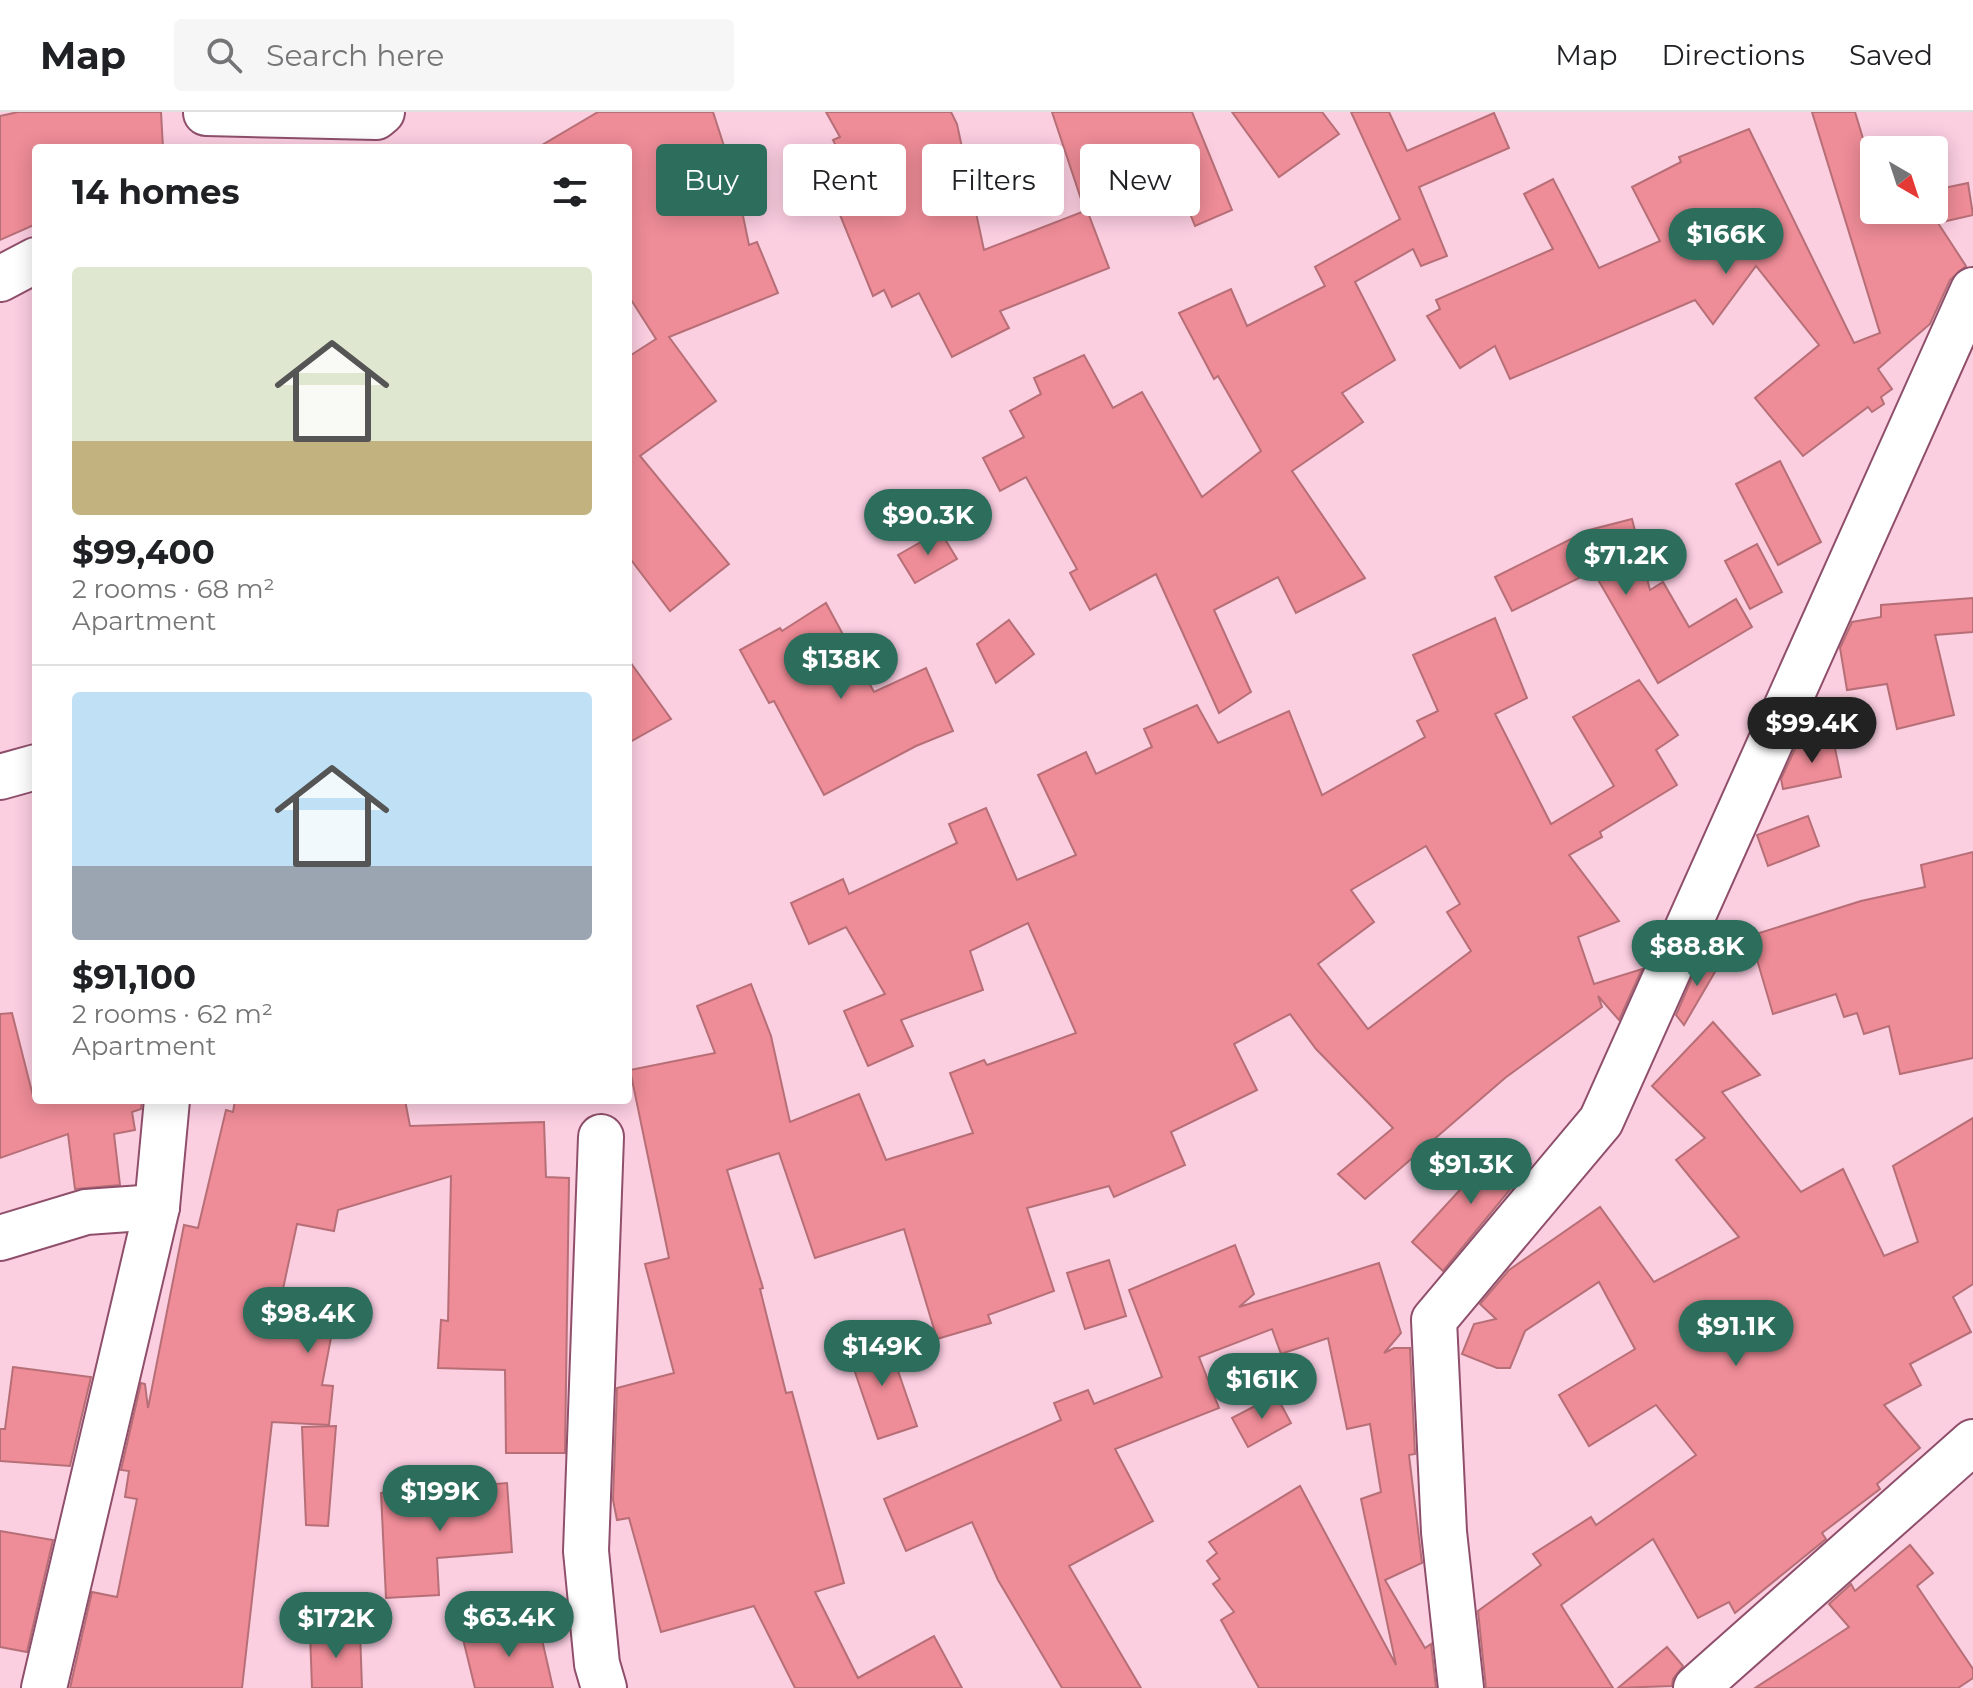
<!DOCTYPE html>
<meta charset="utf-8">
<style>
body{margin:0;font-family:Montserrat,sans-serif;background:#f6f6f6;color:#202124;height:100vh;display:flex;flex-direction:column;font-size:30px;white-space:nowrap}
*{box-sizing:border-box;margin:0}
p{font-size:26px;color:#757577}
.icon{flex:none;width:44px;height:44px;fill:none;stroke:currentColor;stroke-width:2;stroke-linecap:round;stroke-linejoin:round}
.map{position:relative;flex:1;overflow:hidden}
.details{position:absolute;left:32px;top:32px;width:600px;height:960px;display:flex;flex-direction:column;background:#fff;border-radius:8px;box-shadow:0 4px 20px #0003}
.details>*{flex:none}
.banner{position:absolute;left:656px;top:32px;width:760px;height:72px;display:flex;gap:16px}
.needle{width:52px;rotate:141deg}
.buttons{position:absolute;left:1860px;top:24px;display:grid;gap:16px}
.buttons a{display:grid;place-items:center;width:88px;height:88px;border-radius:8px;background:#fff;box-shadow:0 4px 20px #0003;font-size:40px}
.price{position:absolute;translate:-50% -68px;padding:0 18px;border-radius:28px;background:#2c6d5c;color:#fff;font-size:26px;line-height:52px;filter:drop-shadow(0 2px 4px #0008)}
.price::after{content:'';position:absolute;left:50%;top:48px;width:24px;height:18px;margin-left:-12px;background:inherit;clip-path:polygon(0 0,100% 0,50% 100%)}
.price.current{background:#222;color:#fff}
ul{padding:0;list-style:none}
li{display:grid;align-content:center;gap:16px;height:424px;padding:0 40px}
li+li{border-top:2px solid #e0e0e0}
li span{display:grid;place-items:center;height:248px;border-radius:8px;color:#555}
li>.icon{margin-inline-start:auto}
span .icon{width:144px;height:144px;fill:#fffc;stroke-width:1}
li b{font-size:34px}
h2{display:flex;justify-content:space-between;align-items:center;height:96px;padding:0 40px;font-size:34px}
.tag{padding:0 28px;border-radius:8px;background:#fff;box-shadow:0 4px 20px #0003;font-size:28px;line-height:72px}
.tag.current{background:#2c6d5c;color:#fff}
header{display:flex;align-items:center;gap:48px;box-sizing:border-box;height:112px;padding:0 40px;background:#fff;border-bottom:2px solid #e0e0e0}
header strong{font-size:38px}
nav{display:flex;gap:44px;margin-inline-start:auto;font-size:28px}
.search{width:560px;height:72px;background:#f6f6f6;display:flex;align-items:center;gap:20px;box-sizing:border-box;padding:0 28px;border-radius:8px;color:#757577;font-size:30px}
.map>svg:first-child{display:block}
</style>
<header>
<strong>Map</strong>
<div class="search"><svg class="icon" aria-label="search" viewBox="0 0 24 24"><circle cx="10" cy="10" r="6"/><path d="M15 15l6 6"/></svg>Search here</div>
<nav><a>Map</a><a>Directions</a><a>Saved</a></nav>
</header>
<div class="map">
<svg width="1973" height="1576" viewBox="0 0 1973 1576">
<rect width="100%" height="100%" fill="#fbcee0"/>
<g fill="#ee8c97" stroke="#b76f77" stroke-width="2" fill-rule="evenodd">
<polygon points="18,0 161,0 163,36 36,36 36,112 0,128 0,4"/>
<polygon points="598,0 713,0 725,37 729,36 749,133 757,130 778,181 669,225 716,289 640,344 729,452 670,499 628,444 628,245 656,227 628,183 628,36 537,36"/>
<polygon points="826,0 951,0 957,12 984,138 1087,98 1109,156 1000,199 1009,216 952,245 919,181 892,195 884,178 873,184 838,98 863,88 833,28 840,25"/>
<polygon points="1052,0 1192,0 1232,98 1195,114 1174,62 1083,93"/>
<polygon points="1232,0 1322,0 1339,22 1279,65"/>
<polygon points="1351,0 1389,0 1407,39 1494,1 1509,36 1419,75 1447,144 1421,154 1413,137 1355,170 1395,248 1342,281 1363,310 1292,359 1365,466 1296,501 1278,465 1214,498 1251,580 1219,601 1156,462 1090,498 1070,461 1077,457 1026,365 1000,379 983,346 1024,325 1010,299 1041,282 1034,266 1084,243 1113,296 1142,280 1202,385 1261,339 1218,264 1214,267 1179,201 1231,177 1247,214 1325,174 1315,155 1400,107"/>
<polygon points="1812,0 1855,0 1874,63 1874,98 1934,98 1934,78 1968,71 1973,103 1938,111 1966,154 1950,168 1930,212 1878,257 1892,277 1881,285 1884,292 1872,300 1868,295 1803,344 1755,286 1819,233 1756,154 1713,212 1695,188 1510,267 1495,234 1460,256 1427,204 1440,197 1436,188 1553,137 1524,82 1553,67 1599,156 1660,129 1632,75 1681,50 1679,45 1749,17 1854,231 1880,221"/>
<polygon points="1780,349 1821,430 1778,453 1736,372"/>
<polygon points="1632,407 1650,478 1663,470 1689,515 1736,487 1752,515 1658,571 1593,459 1512,499 1495,465 1589,418"/>
<polygon points="940,419 957,447 915,471 898,443"/>
<polygon points="1757,432 1782,480 1750,497 1725,449"/>
<polygon points="1973,486 1973,520 1935,523 1954,603 1897,617 1887,572 1847,578 1840,536 1852,510 1881,505 1881,493"/>
<polygon points="826,491 874,580 926,556 953,619 916,634 824,683 774,589 769,591 740,538 780,516 782,519"/>
<path d="M1495,506l32,80 -32,16 56,110 63,-38 -41,-69 66,-37 39,55 -22,15 21,35 -77,47 2,5 -33,18 50,66 -41,16 16,47 48,-15 -23,51 -21,-24 4,11 -97,71 -140,121 -27,-25 55,-46 -77,-79 -26,-35 -56,30 23,46 -86,42 14,33 -71,32 -5,-11 -82,22 27,83 -66,24 3,8 -54,16 -33,-110 -89,29 -36,-105 -52,17 36,118 -3,1 26,104 6,-1 52,191 -29,9 43,86 76,-42 28,52h-167l-41,-82 -93,26 -32,-114 -12,2 -4,-20 4,-112 57,-15 -29,-109 24,-6 -39,-188 85,-17 -18,-47 54,-22 20,52 19,86 69,-28 27,66 87,-27 -23,-60 34,-13 3,5 89,-32 -48,-110 -58,28 13,39 -82,30 12,26 -45,20 -24,-55 41,-17 -39,-67 -37,17 -18,-41 52,-24 6,15 108,-51 -8,-19 37,-16 31,72 59,-25 -38,-80 48,-23 10,22 56,-27 -8,-18 53,-24 21,38 71,-32 33,84 103,-58 -8,-16 21,-10 -25,-56zM1426,734l34,58 -13,8 24,39 -103,78 -50,-65 56,-42 -23,-32z"/>
<polygon points="1009,508 1034,542 996,571 977,532"/>
<polygon points="628,547 671,607 628,631"/>
<polygon points="1833,627 1841,665 1783,677 1781,667 1796,635"/>
<polygon points="1808,704 1819,734 1768,754 1757,723"/>
<polygon points="1973,740 1973,946 1900,962 1889,914 1864,922 1857,901 1844,905 1836,882 1773,902 1750,824 1861,789 1925,775 1921,753"/>
<polygon points="1702,843 1719,853 1684,913 1676,903"/>
<polygon points="12,901 34,988 142,988 141,997 132,1000 135,1018 114,1022 120,1073 75,1077 68,1022 0,1046 0,902"/>
<polygon points="1713,910 1760,963 1722,980 1801,1080 1843,1057 1884,1144 1918,1130 1893,1054 1973,1006 1973,1172 1953,1185 1971,1220 1910,1252 1921,1273 1884,1293 1920,1336 1877,1372 1880,1377 1822,1421 1826,1427 1735,1501 1729,1490 1698,1506 1653,1427 1561,1493 1613,1576 1486,1576 1478,1499 1541,1453 1533,1442 1591,1405 1596,1413 1696,1343 1656,1293 1589,1334 1559,1283 1635,1237 1599,1170 1525,1219 1510,1256 1497,1256 1462,1242 1474,1212 1496,1207 1480,1192 1509,1158 1600,1095 1654,1170 1739,1125 1676,1048 1705,1026 1652,974"/>
<polygon points="235,988 405,988 410,1014 544,1010 546,1065 569,1066 565,1341 506,1341 505,1258 438,1256 441,1208 448,1209 451,1064 338,1098 334,1119 297,1112 278,1200 334,1210 322,1273 333,1274 329,1313 272,1310 242,1576 70,1576 92,1480 117,1485 137,1387 125,1385 129,1359 121,1358 141,1271 145,1272 148,1296 184,1113 198,1116 226,998 233,1000"/>
<polygon points="1504,1030 1531,1052 1443,1159 1412,1130"/>
<polygon points="1235,1133 1254,1182 1239,1195 1379,1151 1401,1221 1384,1241 1394,1236 1410,1236 1415,1342 1409,1343 1422,1451 1385,1468 1425,1536 1431,1532 1436,1576 1259,1576 1221,1508 1234,1500 1213,1472 1220,1467 1207,1449 1217,1441 1209,1430 1300,1374 1396,1553 1361,1387 1381,1380 1370,1312 1347,1317 1328,1226 1281,1242 1272,1217 1199,1245 1219,1296 1115,1337 1153,1409 1069,1454 1141,1576 1062,1576 998,1468 972,1410 906,1439 884,1387 1061,1308 1054,1291 1088,1278 1094,1292 1162,1265 1129,1178"/>
<polygon points="1109,1148 1126,1204 1085,1217 1067,1161"/>
<polygon points="886,1224 917,1314 878,1327 847,1237"/>
<polygon points="13,1255 91,1265 70,1354 0,1349 0,1317 5,1317"/>
<polygon points="1276,1283 1291,1311 1248,1335 1232,1306"/>
<polygon points="336,1314 328,1414 306,1413 302,1315"/>
<polygon points="507,1371 512,1440 437,1446 439,1483 386,1486 381,1381"/>
<polygon points="0,1419 53,1428 27,1540 0,1535"/>
<polygon points="1910,1433 1933,1461 1917,1474 1973,1557 1973,1566 1958,1576 1755,1576 1849,1515 1829,1492 1851,1472 1855,1479"/>
<polygon points="538,1510 553,1576 475,1576 463,1527"/>
<polygon points="360,1519 362,1576 312,1576 310,1521"/>
<polygon points="1667,1535 1683,1554 1673,1567 1672,1574 1618,1576"/>
</g>
<g fill="none" stroke-linecap="round" stroke-linejoin="round">
<g stroke="#8f4f6b" stroke-width="48">
<g id="minor">
<polyline points="206,1 376,5 382,0"/>
<polyline points="0,167 36,148"/>
<polyline points="0,665 36,655"/>
<polyline points="601,1025 586,1439 597,1552 604,1576"/>
<polyline points="0,1126 86,1100 157,1095"/>
<polyline points="44,1576 157,1095 167,988"/>
<polyline points="1461,1576 1444,1420 1434,1208 1601,1009 1973,178"/>
<polyline points="1696,1576 1973,1330"/>
</g>
</g>
<use href="#minor" stroke="#fff" stroke-width="44"/>
</g>
</svg>
<div class="buttons">
<a><svg class="needle" viewBox="-14 -14 28 28"><path d="M0-13l5 13h-10z" fill="#e53935"/><path d="M0 13l5-13h-10z" fill="#757577"/></svg></a>
</div>
<b class="price" style="left:1726px;top:164px">$166K</b>
<b class="price" style="left:928px;top:445px">$90.3K</b>
<b class="price" style="left:1626px;top:485px">$71.2K</b>
<b class="price" style="left:841px;top:589px">$138K</b>
<b class="price current" style="left:1812px;top:653px">$99.4K</b>
<b class="price" style="left:1697px;top:876px">$88.8K</b>
<b class="price" style="left:1471px;top:1094px">$91.3K</b>
<b class="price" style="left:308px;top:1243px">$98.4K</b>
<b class="price" style="left:1736px;top:1256px">$91.1K</b>
<b class="price" style="left:882px;top:1276px">$149K</b>
<b class="price" style="left:1262px;top:1309px">$161K</b>
<b class="price" style="left:440px;top:1421px">$199K</b>
<b class="price" style="left:509px;top:1547px">$63.4K</b>
<b class="price" style="left:336px;top:1548px">$172K</b>
<div class="banner">
<a class="tag current">Buy</a>
<a class="tag">Rent</a>
<a class="tag">Filters</a>
<a class="tag">New</a>
</div>
<section class="details">
<h2>14 homes<svg class="icon" aria-label="filters" viewBox="0 0 24 24"><path d="M4 7h16M4 17h16"/><circle cx="9" cy="7" r="2"/><circle cx="15" cy="17" r="2"/></svg></h2>
<ul>
<li><span style="background:linear-gradient(#dfe7d0 70%,#c2b280 0)"><svg class="icon" aria-label="home" viewBox="0 0 24 24"><path d="M3 11l9-7 9 7M6 9v11h12V9"/></svg></span><div><b>$99,400</b><p>2 rooms · 68 m²</p><p>Apartment</p></div></li>
<li><span style="background:linear-gradient(#bfe0f5 70%,#9aa5b1 0)"><svg class="icon" aria-label="home" viewBox="0 0 24 24"><path d="M3 11l9-7 9 7M6 9v11h12V9"/></svg></span><div><b>$91,100</b><p>2 rooms · 62 m²</p><p>Apartment</p></div></li>
</ul>
</section>
</div>
